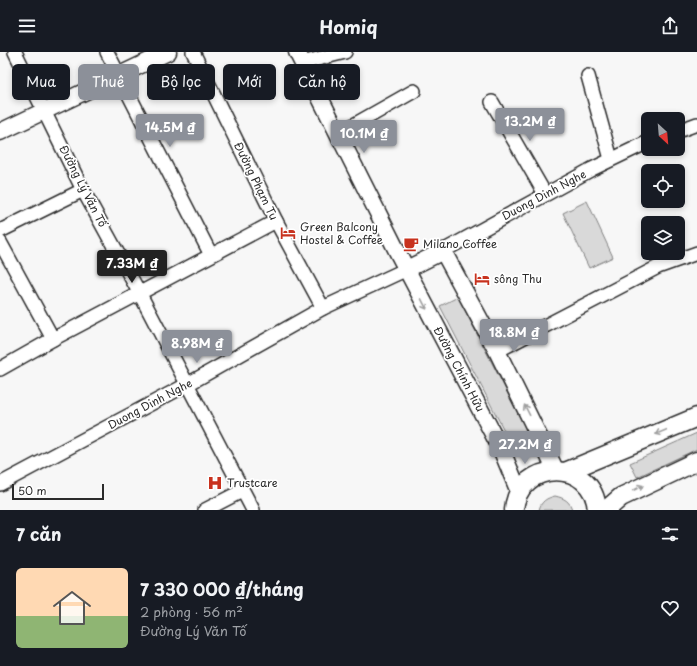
<!DOCTYPE html>
<html lang="vi">
<meta charset="utf-8">
<style>
body{margin:0;font-family:"Playpen Sans",sans-serif;background:#20242c;color:#f1f3f6;height:100vh;display:flex;flex-direction:column;font-size:15px;white-space:nowrap}
*{box-sizing:border-box;margin:0}
p{font-size:13px;color:#9ea1a6}
.icon{flex:none;width:22px;height:22px;fill:none;stroke:currentColor;stroke-width:2;stroke-linecap:round;stroke-linejoin:round}
.map{position:relative;height:458px;overflow:hidden}
.side{display:flex;flex-direction:column;background:#171b24;flex:1}
.side>*{flex:none}
.hud{position:absolute;left:12px;top:12px;width:400px;height:36px;display:flex;gap:8px}
.needle{width:26px;rotate:154deg}
.controls{position:absolute;left:641px;top:60px;display:grid;gap:8px}
.controls a{display:grid;place-items:center;width:44px;height:44px;border-radius:6px;background:#171b24;box-shadow:0 2px 6px #0003;font-size:20px}
.scale{position:absolute;left:12px;bottom:10px;width:92px;box-sizing:border-box;padding-left:4px;border:2px solid #2b2b2b;border-top:0;font-size:11px;line-height:14px;white-space:nowrap;color:#2b2b2b;-webkit-text-stroke:3px #fff;paint-order:stroke}
.price{position:absolute;translate:-50% -34px;padding:0 9px;border-radius:4px;background:#8c9099;color:#fff;font-size:13px;line-height:26px;filter:drop-shadow(0 1px 2px #0008)}
.price::after{content:'';position:absolute;left:50%;top:24px;width:12px;height:9px;margin-left:-6px;background:inherit;clip-path:polygon(0 0,100% 0,50% 100%)}
.price.selected{background:#222;color:#fff}
ul{padding:0;list-style:none}
li{display:flex;align-items:center;gap:12px;height:100px;padding:0 16px}
li+li{border-top:1px solid #363941}
li span{display:grid;place-items:center;flex:none;width:112px;height:80px;border-radius:6px;color:#555}
li>.icon{margin-inline-start:auto}
span .icon{width:48px;height:48px;fill:#fffc;stroke-width:1}
li b{font-size:17px}
h2{display:flex;justify-content:space-between;align-items:center;height:48px;padding:0 16px;font-size:17px}
.chip{padding:0 14px;border-radius:6px;background:#171b24;box-shadow:0 2px 6px #0003;font-size:14px;line-height:36px}
.chip.selected{background:#8c9099;color:#fff}
header{display:flex;justify-content:space-between;align-items:center;height:52px;padding:0 16px;background:#171b24;font-size:18px;font-weight:700}
.map>svg:first-child{display:block}
</style>
<header><svg class="icon" aria-label="menu" viewBox="0 0 24 24"><path d="M4 6h16M4 12h16M4 18h16"/></svg>Homiq<svg class="icon" aria-label="share" viewBox="0 0 24 24"><path d="M12 15V3M7 8l5-5 5 5M5 13v7h14v-7"/></svg></header>
<div class="map">
<svg width="697" height="458" viewBox="0 0 697 458">
<rect width="100%" height="100%" fill="#f7f7f7"/>
<filter id="ink" filterUnits="userSpaceOnUse"><feTurbulence type="fractalNoise" baseFrequency=".025" numOctaves="2"/><feDisplacementMap in="SourceGraphic" scale="8" xChannelSelector="R" yChannelSelector="G"/><feConvolveMatrix kernelMatrix="1 2 1 2 8 2 1 2 1" color-interpolation-filters="sRGB"/></filter>
<g filter="url(#ink)">
<g fill="#d9d9d9" stroke="#828282">
<polygon points="587,149 613,205 589,216 563,161"/>
<polygon points="458,245 527,379 509,388 440,254"/>
<polygon points="697,381 697,397 637,425 630,411"/>
<path d="M555,444c9,2 15,5 17,14h-33c2,-9 8,-12 16,-14z"/>
</g>
<g fill="none" stroke-linecap="round" stroke-linejoin="round">
<g stroke="#2b2b2b" stroke-width="16">
<g id="minor">
<polyline points="15,0 83,138 140,242 253,458"/>
<polyline points="107,0 211,203"/>
<polyline points="193,0 276,169 323,256"/>
<polyline points="302,11 345,0"/>
<polyline points="588,24 611,107"/>
<polyline points="492,50 545,142"/>
<polyline points="678,79 697,72"/>
<polyline points="338,82 414,39"/>
<polyline points="0,179 83,138"/>
<polyline points="0,190 53,287"/>
<polyline points="443,199 592,117 648,90"/>
<polyline points="497,299 658,215 697,201"/>
<polyline points="0,317 53,287 276,169"/>
<polyline points="0,432 188,332 323,256 407,217"/>
<polyline points="205,458 242,439"/>
</g>
</g>
<g stroke="#2b2b2b" stroke-width="19">
<g id="tertiary">
<polyline points="297,0 398,201 502,399 519,440"/>
<polyline points="0,80 168,0"/>
<polyline points="407,217 443,199 497,299 556,419"/>
</g>
</g>
<g stroke="#2b2b2b" stroke-width="21">
<g id="secondary">
<polyline points="565,420 697,365"/>
<path d="M514,458c4,-51 80,-52 83,0"/>
<polyline points="606,458 621,445 697,409"/>
</g>
</g>
<use href="#minor" stroke="#fff" stroke-width="13"/>
<use href="#tertiary" stroke="#fff" stroke-width="16"/>
<use href="#secondary" stroke="#fff" stroke-width="18"/>
</g>
<defs><path id="oneway-shaft" d="M-6 0H5M1.5-3L5.5 0L1.5 3" fill="none" stroke-width="1.6" stroke-linecap="round" stroke-linejoin="round"/></defs>
<g stroke="#a0a0a0">
<use href="#oneway-shaft" transform="translate(424 252) rotate(63)"/>
<use href="#oneway-shaft" transform="translate(527 358) rotate(-117)"/>
<use href="#oneway-shaft" transform="translate(661 380) rotate(157)"/>
<use href="#oneway-shaft" transform="translate(638 436) rotate(-27)"/>
</g>
</g>
<defs>
<g id="hotel-bare" transform="scale(1.2)"><path d="M-6-4.5h1.5V1H6V5H4.5V3h-9V5H-6ZM-4 0a1.8 1.8 0 1 1 3.6 0ZM.5 0V-2.5h3Q6-2.5 6 0Z" fill="#c8321e" stroke="#fff" stroke-width="2.5" paint-order="stroke"/></g>
<g id="cafe-bare" transform="scale(1.2)"><path d="M-5.5-4.5H6V0H3Q3 3.5 0 3.5H-2.5Q-5.5 3.5-5.5 0ZM3-3.2v2h1.7v-2ZM-6 4.5H4V6H-6Z" fill="#c8321e" stroke="#fff" stroke-width="2.5" paint-order="stroke"/></g>
<g id="hospital-bare" transform="scale(1.2)"><path d="M-5-5h3v3.5h4V-5h3V5h-3V1.5h-4V5h-3Z" fill="#c8321e" stroke="#fff" stroke-width="2.5" paint-order="stroke"/></g>
</defs>
<g fill-rule="evenodd">
<use href="#hotel-bare" x="288" y="181"/>
<use href="#cafe-bare" x="411" y="192"/>
<use href="#hotel-bare" x="482" y="227"/>
<use href="#hospital-bare" x="215" y="431"/>
</g>
<g text-anchor="middle" stroke-width="3.5" stroke-linejoin="round" paint-order="stroke">
<g font-size="11" fill="#2b2b2b" stroke="#fff">
<text transform="translate(256 129) rotate(64)" y="4">Đường Phạm Tu</text>
<text transform="translate(83 134) rotate(63)" y="4">Đường Lý Văn Tố</text>
<text transform="translate(544 143) rotate(-28)" y="4">Duong Dinh Nghe</text>
<text transform="translate(459 317) rotate(62)" y="4">Đường Chính Hữu</text>
<text transform="translate(150 352) rotate(-28)" y="4">Duong Dinh Nghe</text>
</g>
<g font-size="11" fill="#2b2b2b" stroke="#fff" text-anchor="start">
<text x="300" y="179">Green Balcony<tspan x="300" dy="13">Hostel &amp; Coffee</tspan></text>
<text x="423" y="196">Milano Coffee</text>
<text x="494" y="231">sông Thu</text>
<text x="227" y="435">Trustcare</text>
</g>
</g>
</svg>
<div class="controls">
<a><svg class="needle" viewBox="-14 -14 28 28"><path d="M0-13l5 13h-10z" fill="#e53935"/><path d="M0 13l5-13h-10z" fill="#9ea1a6"/></svg></a>
<a><svg class="icon" aria-label="locate" viewBox="0 0 24 24"><circle cx="12" cy="12" r="6"/><path d="M12 2v4M12 18v4M2 12h4M18 12h4"/></svg></a>
<a><svg class="icon" aria-label="layers" viewBox="0 0 24 24"><path d="M12 4l9 5-9 5-9-5zM3 14l9 5 9-5"/></svg></a>
</div>
<div class="scale">50 m</div>
<b class="price" style="left:530px;top:90px">13.2M ₫</b>
<b class="price" style="left:170px;top:96px">14.5M ₫</b>
<b class="price" style="left:364px;top:102px">10.1M ₫</b>
<b class="price selected" style="left:132px;top:232px">7.33M ₫</b>
<b class="price" style="left:514px;top:301px">18.8M ₫</b>
<b class="price" style="left:197px;top:312px">8.98M ₫</b>
<b class="price" style="left:525px;top:413px">27.2M ₫</b>
<div class="hud">
<a class="chip">Mua</a>
<a class="chip selected">Thuê</a>
<a class="chip">Bộ lọc</a>
<a class="chip">Mới</a>
<a class="chip">Căn hộ</a>
</div>
</div>
<section class="side">
<h2>7 căn<svg class="icon" aria-label="filters" viewBox="0 0 24 24"><path d="M4 7h16M4 17h16"/><circle cx="9" cy="7" r="2"/><circle cx="15" cy="17" r="2"/></svg></h2>
<ul>
<li><span style="background:linear-gradient(#ffd9b3 60%,#8fb573 0)"><svg class="icon" aria-label="home" viewBox="0 0 24 24"><path d="M3 11l9-7 9 7M6 9v11h12V9"/></svg></span><div><b>7 330 000 ₫/tháng</b><p>2 phòng · 56 m²</p><p>Đường Lý Văn Tố</p></div><svg class="icon" aria-label="heart" viewBox="0 0 24 24"><path d="M12 20l-8-8c-3-5 5-10 8-4 3-6 11-1 8 4z"/></svg></li>
</ul>
</section>
